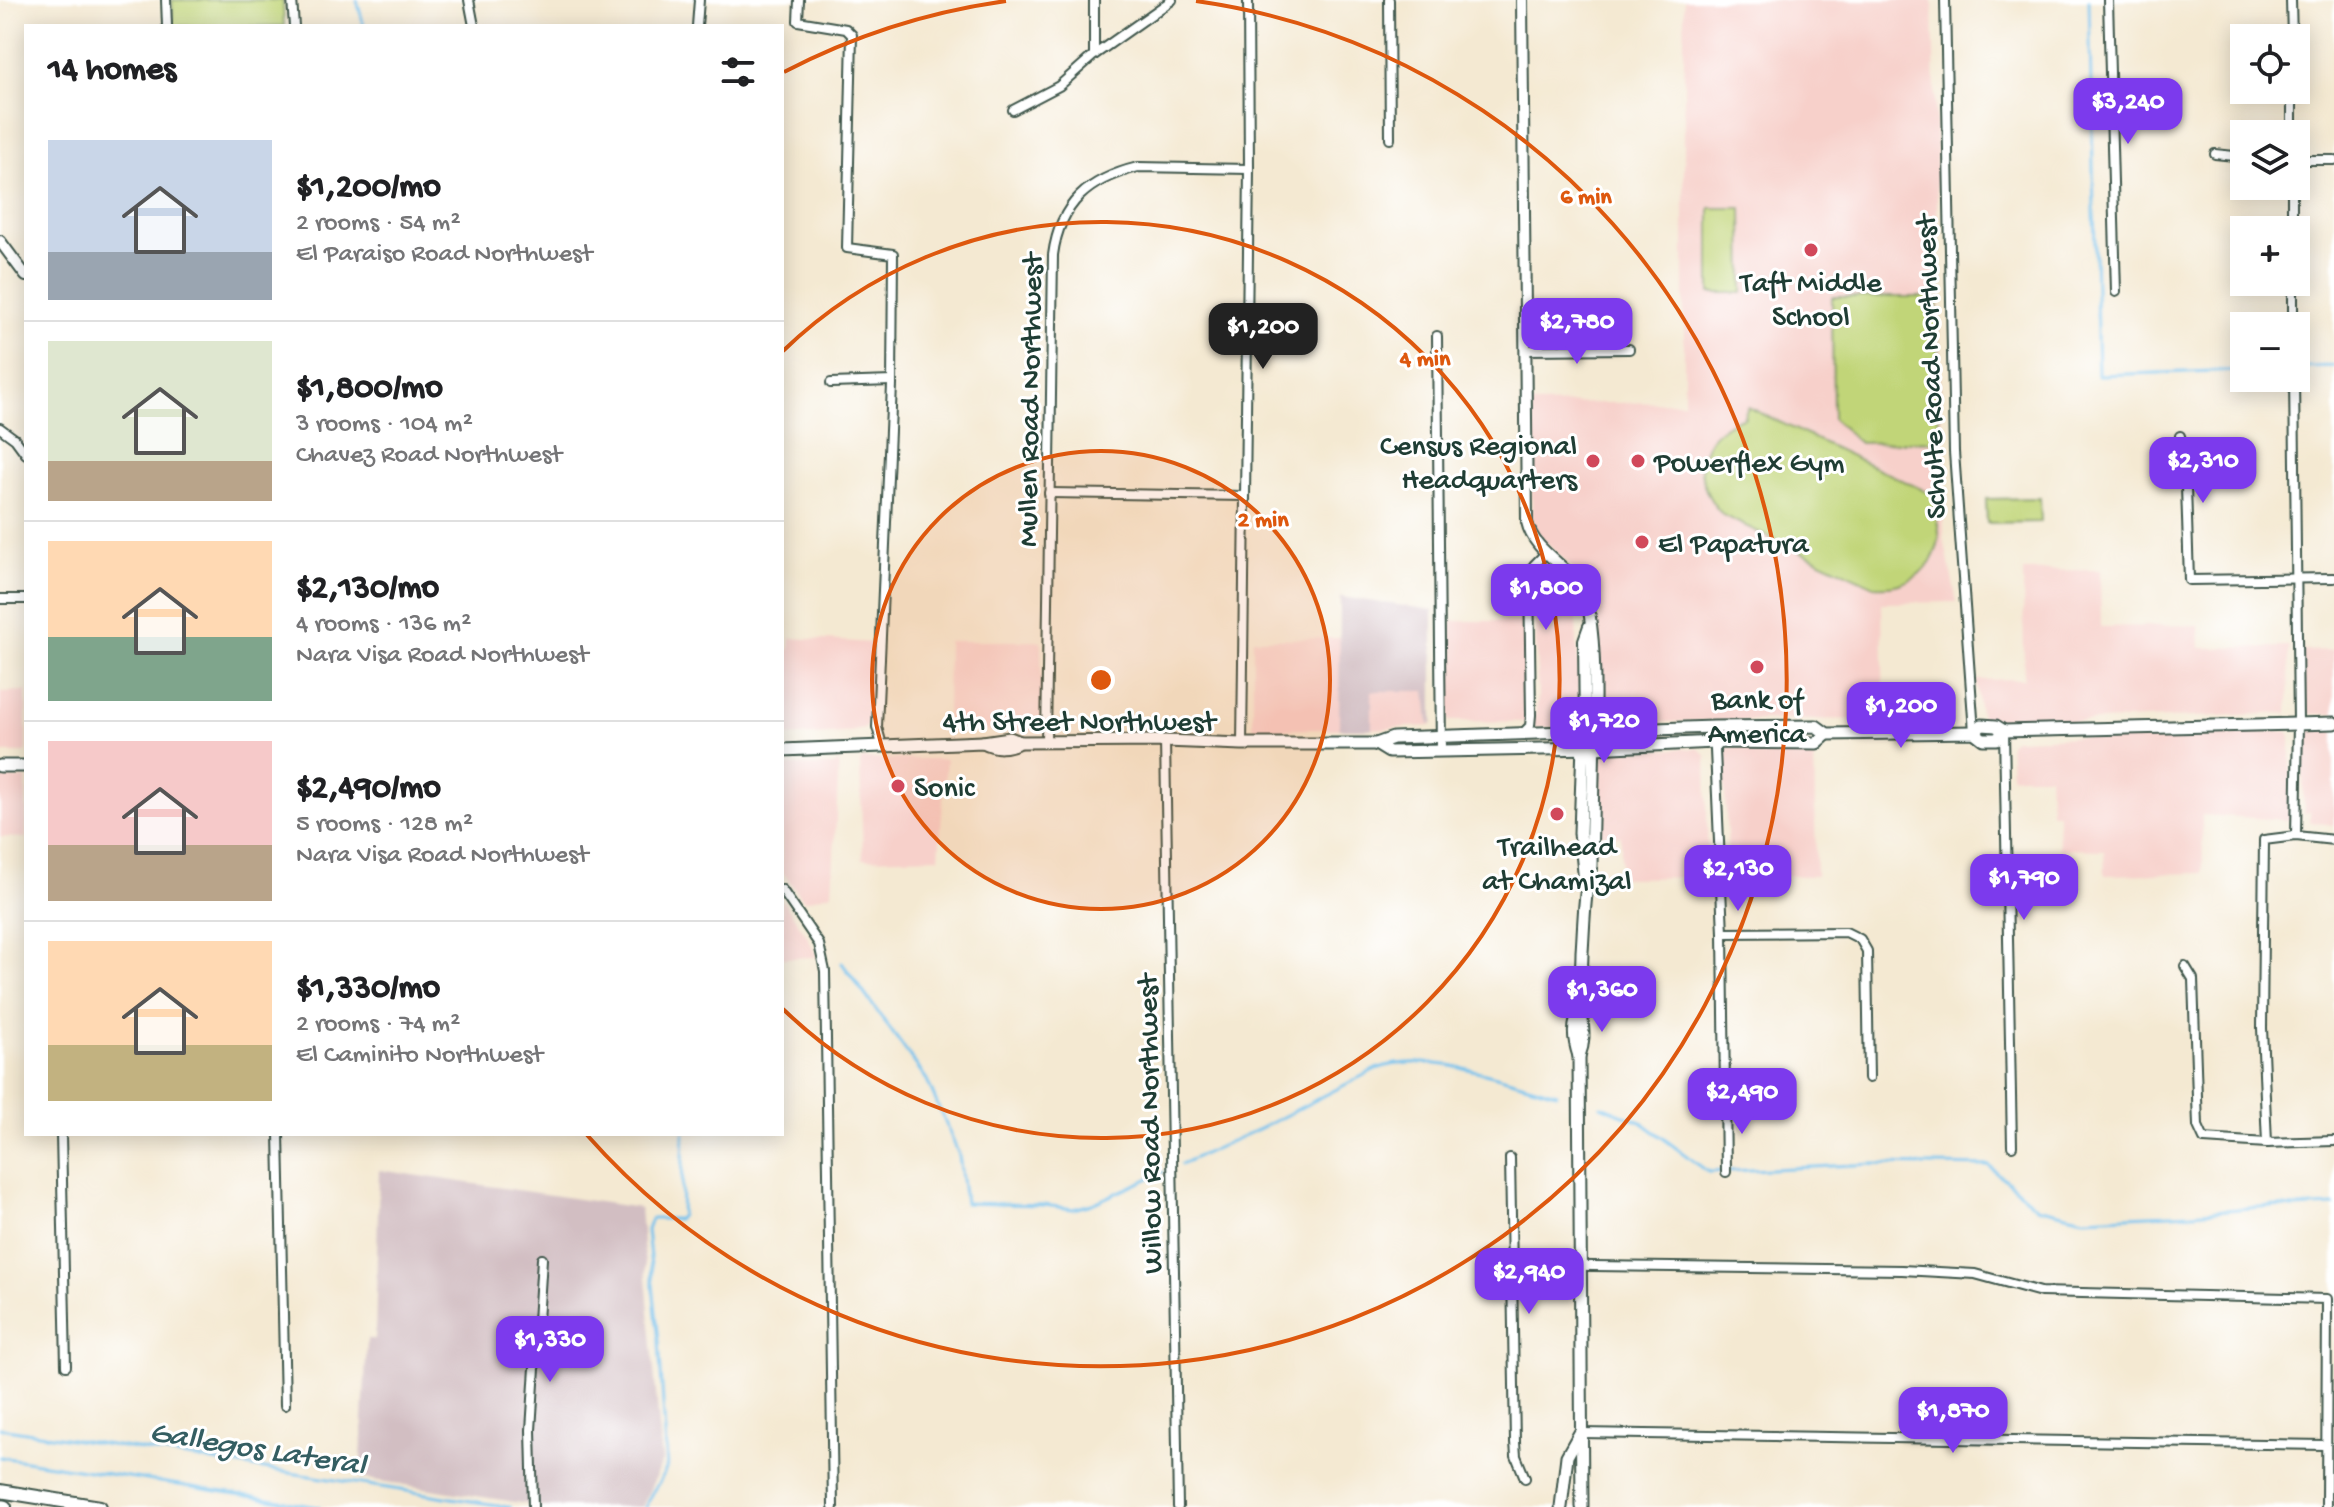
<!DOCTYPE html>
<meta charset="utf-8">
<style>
body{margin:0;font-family:"Gochi Hand",sans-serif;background:#f2f2f2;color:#202124;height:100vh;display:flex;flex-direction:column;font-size:30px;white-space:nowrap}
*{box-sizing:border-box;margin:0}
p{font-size:26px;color:#757577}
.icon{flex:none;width:44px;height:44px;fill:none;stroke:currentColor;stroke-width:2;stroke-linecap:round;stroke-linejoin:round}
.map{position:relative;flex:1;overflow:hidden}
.drawer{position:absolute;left:24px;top:24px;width:760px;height:1112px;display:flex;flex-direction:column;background:#fff;border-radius:0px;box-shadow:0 4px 20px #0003}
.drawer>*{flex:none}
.tools{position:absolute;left:2230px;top:24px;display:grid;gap:16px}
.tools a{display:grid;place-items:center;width:80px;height:80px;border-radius:0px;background:#fff;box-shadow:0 4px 20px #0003;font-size:40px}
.price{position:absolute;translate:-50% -68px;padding:0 18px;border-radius:16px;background:#7c3aed;color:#fff;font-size:26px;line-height:52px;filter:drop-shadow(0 2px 4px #0008)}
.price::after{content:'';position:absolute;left:50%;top:48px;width:24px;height:18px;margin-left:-12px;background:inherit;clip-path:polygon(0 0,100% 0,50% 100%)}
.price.active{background:#222;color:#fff}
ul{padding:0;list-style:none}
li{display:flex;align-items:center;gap:24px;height:200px;padding:0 24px}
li+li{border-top:2px solid #e0e0e0}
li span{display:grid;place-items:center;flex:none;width:224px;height:160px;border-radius:0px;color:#555}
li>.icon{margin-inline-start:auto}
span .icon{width:96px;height:96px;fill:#fffc;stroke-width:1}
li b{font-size:34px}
h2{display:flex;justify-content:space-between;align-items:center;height:96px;padding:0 24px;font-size:34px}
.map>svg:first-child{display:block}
</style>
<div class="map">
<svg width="2334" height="1507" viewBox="0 0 2334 1507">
<rect width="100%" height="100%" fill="#fff"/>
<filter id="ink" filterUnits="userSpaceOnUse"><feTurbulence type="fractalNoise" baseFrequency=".0125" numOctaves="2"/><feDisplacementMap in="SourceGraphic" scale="16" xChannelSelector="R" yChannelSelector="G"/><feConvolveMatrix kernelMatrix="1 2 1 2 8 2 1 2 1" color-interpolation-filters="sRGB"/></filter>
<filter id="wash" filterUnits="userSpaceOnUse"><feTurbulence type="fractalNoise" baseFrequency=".006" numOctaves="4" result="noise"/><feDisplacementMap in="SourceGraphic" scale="32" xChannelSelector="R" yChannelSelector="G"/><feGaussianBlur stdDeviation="1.8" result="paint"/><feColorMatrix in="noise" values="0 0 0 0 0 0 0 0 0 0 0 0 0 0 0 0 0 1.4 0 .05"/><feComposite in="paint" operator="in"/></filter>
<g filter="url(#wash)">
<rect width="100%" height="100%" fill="#f4e9d2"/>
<g fill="#f7d0ca">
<polygon points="1684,0 1933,0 1944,539 1957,602 1882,603 1884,719 1691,721 1609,725 1601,722 1597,716 1595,640 1599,617 1595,598 1587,582 1540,536 1532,520 1531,404 1684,402"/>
<polygon points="1544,567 1550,567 1559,575 1575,599 1580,705 1578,721 1572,727 1533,728 1538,698 1533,581 1534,575"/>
<polygon points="2100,570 2101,627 2199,625 2200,648 2289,647 2288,713 2002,725 1981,722 1976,680 2024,679 2023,571"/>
<polygon points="1450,621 1526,621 1526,722 1449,721"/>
<polygon points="791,638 874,643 867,726 864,729 844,733 782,737 782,650 790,649"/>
<polygon points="1340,638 1339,729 1255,730 1253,724 1253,639"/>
<polygon points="948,641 1041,641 1042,722 1037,729 1032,731 947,731"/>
<polygon points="2334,650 2334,714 2304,714 2302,711 2301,651"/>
<polygon points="1426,690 1428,718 1429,724 1433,723 1431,726 1372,729 1372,691"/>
<polygon points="26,691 26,753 0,753 0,692"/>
<polygon points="2334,729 2334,825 2310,822 2310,811 2304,814 2302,734 2306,730"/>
<polygon points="2288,731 2291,736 2291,820 2202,815 2203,873 2105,875 2104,850 2059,849 2058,813 2051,813 2049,776 2011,776 2009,743 2014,739"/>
<polygon points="1814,745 1816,876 1729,875 1723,752 1729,747"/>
<polygon points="1698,748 1706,755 1708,877 1621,878 1621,836 1598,834 1601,762 1604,755 1610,752"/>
<polygon points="862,759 946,759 939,857 863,859 860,762"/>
<polygon points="839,762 832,893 804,901 782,871 782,766 833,766"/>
<polygon points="26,778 26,838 0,837 0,779"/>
<polygon points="782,900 806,934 817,957 782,958"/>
</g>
<g fill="#d2bec2">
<polygon points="1340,597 1433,610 1433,723 1429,724 1426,691 1372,691 1372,729 1339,729"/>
<polygon points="379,1170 640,1208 662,1461 642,1507 546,1507 360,1478 367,1339 375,1339"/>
</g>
<g fill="#c1d578" stroke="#708956" stroke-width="2">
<polygon points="172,0 283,0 284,26 173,26"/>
<polygon points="1710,208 1742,208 1743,293 1710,293"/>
<polygon points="1832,297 1937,297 1939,441 1860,443 1833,419"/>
<path d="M1748,407l188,89c-6,15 5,27 3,43 -5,33 -34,50 -65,47l-150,-70c-36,-35 -29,-84 21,-99l-1,-2z"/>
<polygon points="2040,498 2041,522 1987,523 1986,499"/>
</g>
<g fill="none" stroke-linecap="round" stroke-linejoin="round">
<g stroke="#72c1ed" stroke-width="3">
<polyline points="357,0 364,26"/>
<polyline points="2089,0 2098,375 2244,370"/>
<polyline points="2306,367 2334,366"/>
<polyline points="842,963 927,1080 959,1155 965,1203 1044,1205 1073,1209 1092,1204 1163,1172"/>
<polyline points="1601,1106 1643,1123 1708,1172 1874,1164 1989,1166 2037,1207 2084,1218 2192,1213 2272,1206 2293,1208 2334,1206"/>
<path d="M1181,1164l80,-36 115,-59c54,-19 126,10 181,24"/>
<polyline points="0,1428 510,1507"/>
<polyline points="0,1457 319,1507"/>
<path d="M646,1507c3,-16 18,-26 21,-42l-8,-124 -12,-111 4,-11h27l3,-4 3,-81"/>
</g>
</g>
</g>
<g filter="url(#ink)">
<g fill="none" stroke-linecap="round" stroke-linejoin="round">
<g stroke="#3f574c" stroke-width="12">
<g id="minor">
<polyline points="166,0 167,26"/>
<polyline points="292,0 294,26"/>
<polyline points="469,0 474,26"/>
<polyline points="799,0 798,21 846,29 852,35 847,248 893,254 892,385 877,727 882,745"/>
<polyline points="1094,0 1094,55"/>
<polyline points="1389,0 1390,139"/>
<polyline points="1945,0 1954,452 1974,732"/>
<polyline points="2108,0 2116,292"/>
<polyline points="2291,0 2292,38"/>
<polyline points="697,26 699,0"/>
<polyline points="2292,90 2292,134"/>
<polyline points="1013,110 1059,86 1094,55 1172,0"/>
<polyline points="2215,154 2244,157"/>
<polyline points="2296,160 2334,160"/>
<polyline points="2292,186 2292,230"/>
<polyline points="2293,282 2293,326"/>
<polyline points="1437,336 1441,751"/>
<polyline points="1525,350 1629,349"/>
<polyline points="2294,378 2298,723 2296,836"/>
<polyline points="831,383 892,381"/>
<polyline points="0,428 15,439 26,454"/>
<polyline points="2180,436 2185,455 2189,580 2334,578"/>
<polyline points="1049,493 1245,496"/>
<polyline points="0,599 26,599"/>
<polyline points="1714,727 1723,933 1726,1172"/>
<polyline points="2004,731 2012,1146"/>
<polyline points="1522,734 1530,726 1531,715 1529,575 1534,565 1546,553"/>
<polyline points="1165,741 1178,1507"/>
<path d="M1046,742l7,-487c7,-52 36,-76 85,-88l111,2"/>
<polyline points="1242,744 1249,169 1248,0"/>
<polyline points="782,890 819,944 825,971 833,1507"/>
<polyline points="1723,933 1846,932 1860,939 1867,951 1869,1078"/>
<polyline points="2185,966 2193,979 2198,1126 2204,1139 2267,1143 2334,1141"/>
<polyline points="61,1134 66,1366"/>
<polyline points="279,1134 285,1405"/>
<polyline points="2267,1143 2262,1028 2264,840 2296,836 2334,840"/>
<polyline points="1510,1158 1515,1442 1516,1456 1525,1478"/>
<polyline points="1512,1265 1902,1270 1975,1274 2041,1292 2327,1299 2326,1507"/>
<polyline points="1581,1433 2325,1445"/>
<polyline points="533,1507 531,1430 542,1259"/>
</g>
</g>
<g stroke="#3f574c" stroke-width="14">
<g id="tertiary">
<path d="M1522,0l5,522c7,31 40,42 55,67 15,29 13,109 12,143"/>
<polyline points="0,241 26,276"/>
<polyline points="1585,732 1584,640 1589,626"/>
</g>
</g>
<g stroke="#3f574c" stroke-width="15">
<g id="secondary">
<polyline points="1974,732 1982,725 1996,726 2004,731 2334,723"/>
<polyline points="983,742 1010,738 1020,742"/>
<polyline points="1376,744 1389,752 1594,748 1714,742 1817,743 1827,734"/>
<polyline points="1583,744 1580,833 1585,882"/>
<path d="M782,750l201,-8c13,7 24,6 37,0l145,-1 77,3h134l17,-6 321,-11 102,-1 11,8 147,-2 9,7h14l7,-8"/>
<polyline points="0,766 26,766"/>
<path d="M1579,1056c-6,-18 -7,-31 2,-48"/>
<polyline points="1561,1507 1567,1456 1580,1433"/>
<path d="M1582,1507l-3,-451c7,-18 3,-30 2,-48 -2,-18 1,-38 1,-56 2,-29 2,-58 9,-86l3,-134"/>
</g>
</g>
<g stroke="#3f574c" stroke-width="16">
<g id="primary">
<polyline points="0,1491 100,1507"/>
<polyline points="0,1506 5,1507"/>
</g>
</g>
<use href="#minor" stroke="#fff" stroke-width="8"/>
<use href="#tertiary" stroke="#fff" stroke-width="10"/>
<use href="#secondary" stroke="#fff" stroke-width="11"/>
<use href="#primary" stroke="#fff" stroke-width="12"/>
</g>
</g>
<circle cx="1101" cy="680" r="229" fill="#de580e" fill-opacity=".12"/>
<g fill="none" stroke="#de580e" stroke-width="4">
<circle cx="1101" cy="680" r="229"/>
<path d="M783 351A458 458 0 1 1 783 1009"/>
<path d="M784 72A686 686 0 0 1 1006 1M1196 1A686 686 0 1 1 587 1135"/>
</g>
<g fill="#d1495b" stroke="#fff" stroke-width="3">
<circle cx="1811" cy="250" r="8"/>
<circle cx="1593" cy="461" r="8"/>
<circle cx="1638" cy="461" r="8"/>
<circle cx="1642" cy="542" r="8"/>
<circle cx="1757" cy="667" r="8"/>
<circle cx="898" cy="786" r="8"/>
<circle cx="1557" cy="814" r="8"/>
</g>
<g text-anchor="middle" stroke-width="6" stroke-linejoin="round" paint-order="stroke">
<g font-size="30" fill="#1f3d34" stroke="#fff">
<text x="1811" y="291">Taft Middle<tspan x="1811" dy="34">School</tspan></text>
<text x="1577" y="454" text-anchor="end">Census Regional<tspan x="1577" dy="34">Headquarters</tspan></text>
<text x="1654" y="471" text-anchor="start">Powerflex Gym</text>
<text x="1658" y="552" text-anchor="start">El Papatura</text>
<text x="1757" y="708">Bank of<tspan x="1757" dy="34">America</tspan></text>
<text x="914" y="796" text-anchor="start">Sonic</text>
<text x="1557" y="855">Trailhead<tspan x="1557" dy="34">at Chamizal</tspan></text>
</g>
<g font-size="30" fill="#1f3d34" stroke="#fff">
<text transform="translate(1929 367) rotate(-92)" y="10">Schulte Road Northwest</text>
<text transform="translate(1028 400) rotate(-89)" y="10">Mullen Road Northwest</text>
<text x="1079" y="730">4th Street Northwest</text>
<text transform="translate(1148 1124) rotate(-91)" y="10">Willow Road Northwest</text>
</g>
<g font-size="32" font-style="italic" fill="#345e62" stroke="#fff">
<text transform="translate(258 1446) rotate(9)" y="11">Gallegos Lateral</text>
</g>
</g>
<circle cx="1101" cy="680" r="12" fill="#de580e" stroke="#fff" stroke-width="4"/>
<g font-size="24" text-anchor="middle" font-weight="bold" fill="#de580e" stroke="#fff" stroke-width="6" stroke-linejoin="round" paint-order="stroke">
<text x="1586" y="203">6 min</text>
<text x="1425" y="365">4 min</text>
<text x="1263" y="526">2 min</text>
</g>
</svg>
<div class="tools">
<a><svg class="icon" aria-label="locate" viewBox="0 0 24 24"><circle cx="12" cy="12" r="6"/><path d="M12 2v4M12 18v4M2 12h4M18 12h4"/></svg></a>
<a><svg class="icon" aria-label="layers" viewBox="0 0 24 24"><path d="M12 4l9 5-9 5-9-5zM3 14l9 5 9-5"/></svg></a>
<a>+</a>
<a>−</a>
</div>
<b class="price" style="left:2128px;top:146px">$3,240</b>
<b class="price" style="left:1577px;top:366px">$2,780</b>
<b class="price active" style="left:1263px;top:371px">$1,200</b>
<b class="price" style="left:2203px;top:505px">$2,310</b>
<b class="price" style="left:1546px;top:632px">$1,800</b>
<b class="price" style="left:1901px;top:750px">$1,200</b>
<b class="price" style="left:1604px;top:765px">$1,720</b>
<b class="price" style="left:1738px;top:913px">$2,130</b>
<b class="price" style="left:2024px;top:922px">$1,790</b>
<b class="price" style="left:1602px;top:1034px">$1,360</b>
<b class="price" style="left:1742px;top:1136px">$2,490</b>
<b class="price" style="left:1529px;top:1316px">$2,940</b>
<b class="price" style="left:550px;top:1384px">$1,330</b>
<b class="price" style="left:1953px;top:1455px">$1,870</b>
<section class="drawer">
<h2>14 homes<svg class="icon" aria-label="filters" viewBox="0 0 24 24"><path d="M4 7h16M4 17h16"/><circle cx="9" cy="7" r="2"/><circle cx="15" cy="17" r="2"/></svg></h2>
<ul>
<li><span style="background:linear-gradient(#c9d6e8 70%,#9aa5b1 0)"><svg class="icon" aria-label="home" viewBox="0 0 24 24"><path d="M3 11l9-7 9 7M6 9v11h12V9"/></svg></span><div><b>$1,200/mo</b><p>2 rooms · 54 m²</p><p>El Paraiso Road Northwest</p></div></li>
<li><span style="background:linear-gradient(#dfe7d0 75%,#b9a48a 0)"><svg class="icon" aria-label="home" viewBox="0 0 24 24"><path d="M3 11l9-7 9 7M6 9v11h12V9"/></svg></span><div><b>$1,800/mo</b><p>3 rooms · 104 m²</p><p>Chavez Road Northwest</p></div></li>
<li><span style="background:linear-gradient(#ffd9b3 60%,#7fa58c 0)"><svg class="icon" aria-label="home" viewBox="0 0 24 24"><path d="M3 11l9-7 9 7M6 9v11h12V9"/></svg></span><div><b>$2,130/mo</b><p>4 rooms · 136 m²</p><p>Nara Visa Road Northwest</p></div></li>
<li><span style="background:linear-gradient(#f6c9c9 65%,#b9a48a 0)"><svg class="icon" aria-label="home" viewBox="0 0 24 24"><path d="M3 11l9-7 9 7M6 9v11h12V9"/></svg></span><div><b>$2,490/mo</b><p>5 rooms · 128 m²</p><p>Nara Visa Road Northwest</p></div></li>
<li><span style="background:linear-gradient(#ffd9b3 65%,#c2b280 0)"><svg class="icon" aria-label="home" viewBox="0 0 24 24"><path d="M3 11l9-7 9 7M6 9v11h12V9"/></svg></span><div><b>$1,330/mo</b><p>2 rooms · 74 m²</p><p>El Caminito Northwest</p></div></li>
</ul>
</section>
</div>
